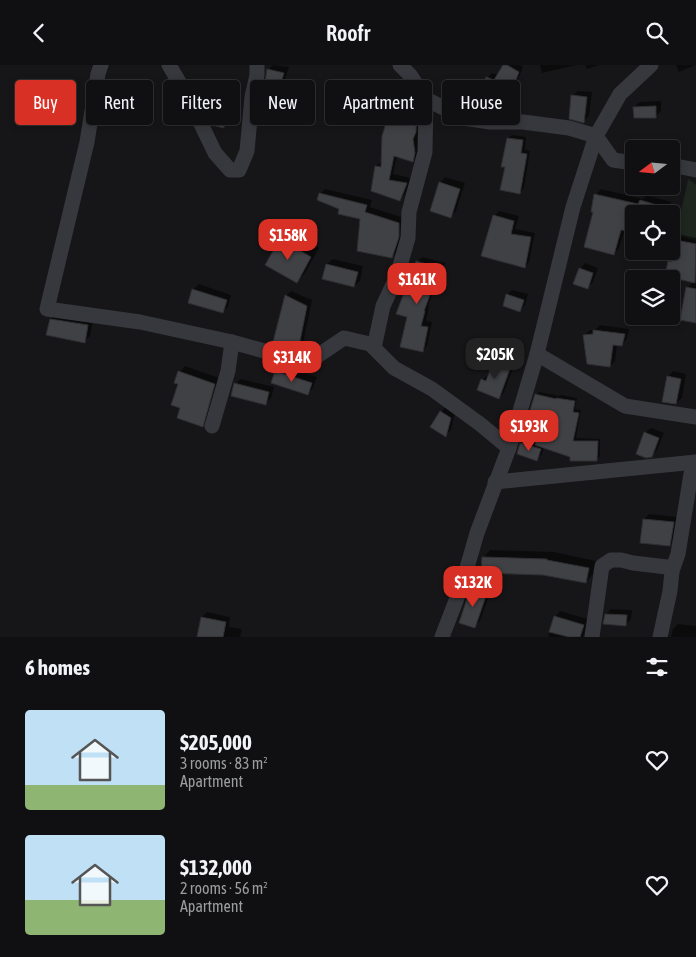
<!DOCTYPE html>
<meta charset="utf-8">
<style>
body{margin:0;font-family:"Asap Condensed",sans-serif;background:#19191b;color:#f1f3f6;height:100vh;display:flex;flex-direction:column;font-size:19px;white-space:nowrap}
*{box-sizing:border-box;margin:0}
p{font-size:16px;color:#9c9d9f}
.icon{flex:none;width:28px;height:28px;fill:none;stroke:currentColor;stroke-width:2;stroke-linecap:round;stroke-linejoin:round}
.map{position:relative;height:572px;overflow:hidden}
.drawer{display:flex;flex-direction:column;background:#101012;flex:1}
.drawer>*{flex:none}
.banner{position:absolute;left:15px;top:15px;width:666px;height:45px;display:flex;gap:10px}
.needle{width:32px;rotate:254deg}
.controls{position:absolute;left:625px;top:75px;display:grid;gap:10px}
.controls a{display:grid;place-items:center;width:55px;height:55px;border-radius:5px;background:#101012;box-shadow:0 2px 8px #0003,0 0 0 1px #303032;font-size:25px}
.price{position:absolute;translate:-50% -42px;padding:0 11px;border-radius:10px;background:#d93025;color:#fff;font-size:16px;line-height:32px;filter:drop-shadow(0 1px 2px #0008)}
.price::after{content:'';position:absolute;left:50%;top:30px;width:15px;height:11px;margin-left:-8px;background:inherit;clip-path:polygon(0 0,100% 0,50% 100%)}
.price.on{background:#222;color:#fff}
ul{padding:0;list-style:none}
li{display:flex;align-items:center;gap:15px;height:125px;padding:0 25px}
li span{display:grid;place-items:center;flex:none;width:140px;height:100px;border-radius:5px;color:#555}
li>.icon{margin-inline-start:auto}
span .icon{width:60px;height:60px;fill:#fffc;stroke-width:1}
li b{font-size:21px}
h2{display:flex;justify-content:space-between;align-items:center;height:60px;padding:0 25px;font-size:21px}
.chip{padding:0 18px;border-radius:5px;background:#101012;box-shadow:0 2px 8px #0003,0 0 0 1px #303032;font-size:18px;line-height:45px}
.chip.on{background:#d93025;color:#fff}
header{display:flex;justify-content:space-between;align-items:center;height:65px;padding:0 25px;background:#101012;font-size:22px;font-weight:600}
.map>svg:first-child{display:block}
</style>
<header><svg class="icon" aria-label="back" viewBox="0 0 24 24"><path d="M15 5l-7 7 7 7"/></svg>Roofr<svg class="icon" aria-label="search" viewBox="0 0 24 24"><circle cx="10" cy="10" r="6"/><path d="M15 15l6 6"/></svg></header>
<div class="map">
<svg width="696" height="572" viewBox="0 0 696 572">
<rect width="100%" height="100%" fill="#161618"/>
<polygon fill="#1e261f" points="688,114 696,120 696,176 676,170"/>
<g fill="#0007">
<polygon points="273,0 289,2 285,14 280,19 268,5"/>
<polygon points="504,0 520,0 523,2 508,40 503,45 487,13 492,8 498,10"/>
<polygon points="540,0 576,0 542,8"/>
<polygon points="585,0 599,0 587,4"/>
<polygon points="676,0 695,0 679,7"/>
<polygon points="402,25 422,33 418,90 412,96 397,91 393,109 411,113 405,129 400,135 376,101 383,95 396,31"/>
<polygon points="220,26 225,26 225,59 223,62 215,51 212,36 217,34 217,28"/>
<polygon points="578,26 592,27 589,51 584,56 572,31"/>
<polygon points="661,36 661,46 656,51 634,42 640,37"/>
<polygon points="512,70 526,72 525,85 530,86 524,123 520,127 506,101 508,73"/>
<polygon points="445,112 465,118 456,146 450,152 440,118"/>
<polygon points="325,124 372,135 370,142 404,153 404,165 398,186 392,192 361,153 341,143 320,129"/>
<polygon points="601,124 643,134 646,130 671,137 667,149 634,149 625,164 619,183 614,189 596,130"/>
<polygon points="499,146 519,151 515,164 535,168 529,197 524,202 494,151"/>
<polygon points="289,167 319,183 305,208 297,216 281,175"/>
<polygon points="678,169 696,173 696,257 687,223 694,216 666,210 673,175"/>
<polygon points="422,192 445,198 428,241 429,241 426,256 432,257 427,281 422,286 409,251 417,197"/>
<polygon points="333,194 363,201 360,216 354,221 324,214 327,199"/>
<polygon points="585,198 598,203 593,217 587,223 580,204"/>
<polygon points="199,219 231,230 228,242 222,247 193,225"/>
<polygon points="512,225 528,229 525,240 520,245 507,230"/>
<polygon points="291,226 312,235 303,279 298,284 286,231"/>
<polygon points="56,249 93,255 90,271 84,276 51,254"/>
<polygon points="600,260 629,264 627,274 622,279 617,279 615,296 610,301 585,270 590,265 595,265"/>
<polygon points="500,290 516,295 504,327 499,333 482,315 488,310 489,310 495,295"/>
<polygon points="185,301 219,313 208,355 203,360 182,342 180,307"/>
<polygon points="281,301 317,312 313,323 308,328 276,306"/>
<polygon points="673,306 686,309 682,333 676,338 668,312"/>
<polygon points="241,314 274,322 271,333 266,338 235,319"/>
<polygon points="539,327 560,331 561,330 577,333 575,344 581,345 576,373 600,374 600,391 597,395 571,391 544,382 542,389 536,395 518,389 522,378 527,373 538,376 543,358 536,330"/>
<polygon points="446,342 455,347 451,365 446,370 441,347"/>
<polygon points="651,363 664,368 657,385 652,391 645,368"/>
<polygon points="649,449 678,452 675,474 669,480 644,454"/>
<polygon points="490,485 554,487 596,496 593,509 586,517 483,493"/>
<polygon points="478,517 492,522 480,556 474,562 472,523"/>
<polygon points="611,544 632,545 631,554 626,560 606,549"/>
<polygon points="560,546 588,554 583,572 548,572 555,552"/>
<polygon points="207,547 230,552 229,562 242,564 240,572 198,572 202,552"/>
<polygon points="678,559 696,561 696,572 671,572 673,564"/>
</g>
<g fill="#404145" stroke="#303034">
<polygon points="503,0 507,0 519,7 504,46 477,36 486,12 494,15"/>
<polygon points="267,4 284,8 280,21 265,18"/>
<polygon points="216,27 223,28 224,63 212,60 213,52 211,52 211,36 215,36"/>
<polygon points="395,30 417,39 416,67 413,74 415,88 413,97 394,91 389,115 407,118 400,136 371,126 375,101 381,102 382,71"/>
<polygon points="571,30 587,32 584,58 569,54"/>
<polygon points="656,41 656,53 634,53 633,42"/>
<polygon points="507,73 523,75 521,88 527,89 520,129 500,125 505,102 501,102"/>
<polygon points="439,117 460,124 451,153 430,146"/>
<polygon points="319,128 367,140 365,147 399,158 399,172 392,193 357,186 360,154 338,149 339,144 317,135"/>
<polygon points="594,129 638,139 640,135 677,146 677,149 634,149 634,167 621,165 614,190 584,182 593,147 591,147"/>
<polygon points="493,150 514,156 511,169 531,172 525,203 481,191"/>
<polygon points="280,174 311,192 297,218 265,200"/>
<polygon points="671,174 696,179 695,218 665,211 668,196 671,197"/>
<polygon points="416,196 440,203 424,246 425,246 421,261 428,262 423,287 400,282 407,252 396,249"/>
<polygon points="326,199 358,207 354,222 322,214"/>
<polygon points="579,203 593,208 588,224 573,219"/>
<polygon points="686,222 696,224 696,258 680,255"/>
<polygon points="192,224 227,235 223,248 188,238"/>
<polygon points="506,229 524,235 520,247 503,241"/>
<polygon points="285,230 307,241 298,286 273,277"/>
<polygon points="50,254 88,260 85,278 46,270"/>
<polygon points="593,265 625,269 622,281 613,280 610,302 587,299 583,270 593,269"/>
<polygon points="494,294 511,301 499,334 477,325 481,314 486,316"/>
<polygon points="178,306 215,319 203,362 177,353 180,343 171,340 178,319 174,318"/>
<polygon points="275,306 312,318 308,330 271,318"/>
<polygon points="667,311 681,314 676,339 662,337"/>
<polygon points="234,318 269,327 266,340 231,331"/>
<polygon points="535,329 556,334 556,333 575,336 573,347 579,348 573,376 598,376 597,396 570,396 570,392 535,380 542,359 527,355"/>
<polygon points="440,346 451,353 446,372 430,362"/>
<polygon points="644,367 659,373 652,392 646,393 636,389"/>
<polygon points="520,378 541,384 537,396 517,389"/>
<polygon points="643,454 674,457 670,481 640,478"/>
<polygon points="482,492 547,494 547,495 589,503 586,518 543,510 481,508"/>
<polygon points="471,522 487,528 475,563 459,558"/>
<polygon points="605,549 627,550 626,561 603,559"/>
<polygon points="554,551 584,560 580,572 569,572 549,567"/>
<polygon points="201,552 226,557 223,572 197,572"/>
</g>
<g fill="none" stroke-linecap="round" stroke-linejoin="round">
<g stroke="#37383d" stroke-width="15">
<polyline points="101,0 98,9 87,77 47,244 140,257 232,277"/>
<polyline points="169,0 189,34 215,88 230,105 239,105 247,86 252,32 257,10 257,0"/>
<polyline points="400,0 410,10 426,34 463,53 490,57 523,57 569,63 596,71 613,95 634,98"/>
<polyline points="671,102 681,102 696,105"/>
<polyline points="374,283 383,241 397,211 408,173 409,147 425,87 426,34"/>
<polyline points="537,289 625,341 696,352"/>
<polyline points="212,361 228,306 232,277 307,298 344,273 370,279 394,303 432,324 480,359 509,383"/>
<polyline points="495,417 696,397"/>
<polyline points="672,506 678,489 691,409 696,397"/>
<polyline points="442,572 462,520 477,468 509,383 537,289 573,142 596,71 620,29 651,0"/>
<polyline points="592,572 602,501 611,495 621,495 633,498 667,502 672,506 670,526 660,572"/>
</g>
</g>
</svg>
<div class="controls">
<a><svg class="needle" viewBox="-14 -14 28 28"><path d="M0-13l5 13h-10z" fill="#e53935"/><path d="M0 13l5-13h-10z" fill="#9c9d9f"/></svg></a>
<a><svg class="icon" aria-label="locate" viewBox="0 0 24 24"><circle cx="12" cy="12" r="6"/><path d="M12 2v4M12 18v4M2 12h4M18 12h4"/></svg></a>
<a><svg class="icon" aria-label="layers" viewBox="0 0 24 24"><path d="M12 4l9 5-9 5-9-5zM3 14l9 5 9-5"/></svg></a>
</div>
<b class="price" style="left:288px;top:196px">$158K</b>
<b class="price" style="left:417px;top:240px">$161K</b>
<b class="price on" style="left:495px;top:315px">$205K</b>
<b class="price" style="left:292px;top:318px">$314K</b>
<b class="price" style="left:529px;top:387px">$193K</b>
<b class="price" style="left:473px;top:543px">$132K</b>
<div class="banner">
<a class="chip on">Buy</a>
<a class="chip">Rent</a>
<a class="chip">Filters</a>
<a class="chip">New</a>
<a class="chip">Apartment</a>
<a class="chip">House</a>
</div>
</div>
<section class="drawer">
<h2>6 homes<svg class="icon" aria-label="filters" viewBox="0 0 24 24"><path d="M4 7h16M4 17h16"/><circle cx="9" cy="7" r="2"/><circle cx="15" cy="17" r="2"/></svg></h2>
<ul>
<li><span style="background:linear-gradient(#bfe0f5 75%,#8fb573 0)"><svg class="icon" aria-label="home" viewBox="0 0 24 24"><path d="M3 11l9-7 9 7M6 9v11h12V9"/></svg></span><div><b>$205,000</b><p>3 rooms · 83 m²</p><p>Apartment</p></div><svg class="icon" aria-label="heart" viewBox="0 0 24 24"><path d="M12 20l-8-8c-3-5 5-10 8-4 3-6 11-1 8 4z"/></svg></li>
<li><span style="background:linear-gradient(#bfe0f5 65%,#8fb573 0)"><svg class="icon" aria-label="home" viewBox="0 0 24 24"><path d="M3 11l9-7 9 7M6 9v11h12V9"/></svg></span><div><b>$132,000</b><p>2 rooms · 56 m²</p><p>Apartment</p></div><svg class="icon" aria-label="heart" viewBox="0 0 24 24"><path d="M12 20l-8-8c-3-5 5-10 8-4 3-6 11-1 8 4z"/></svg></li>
</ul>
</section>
